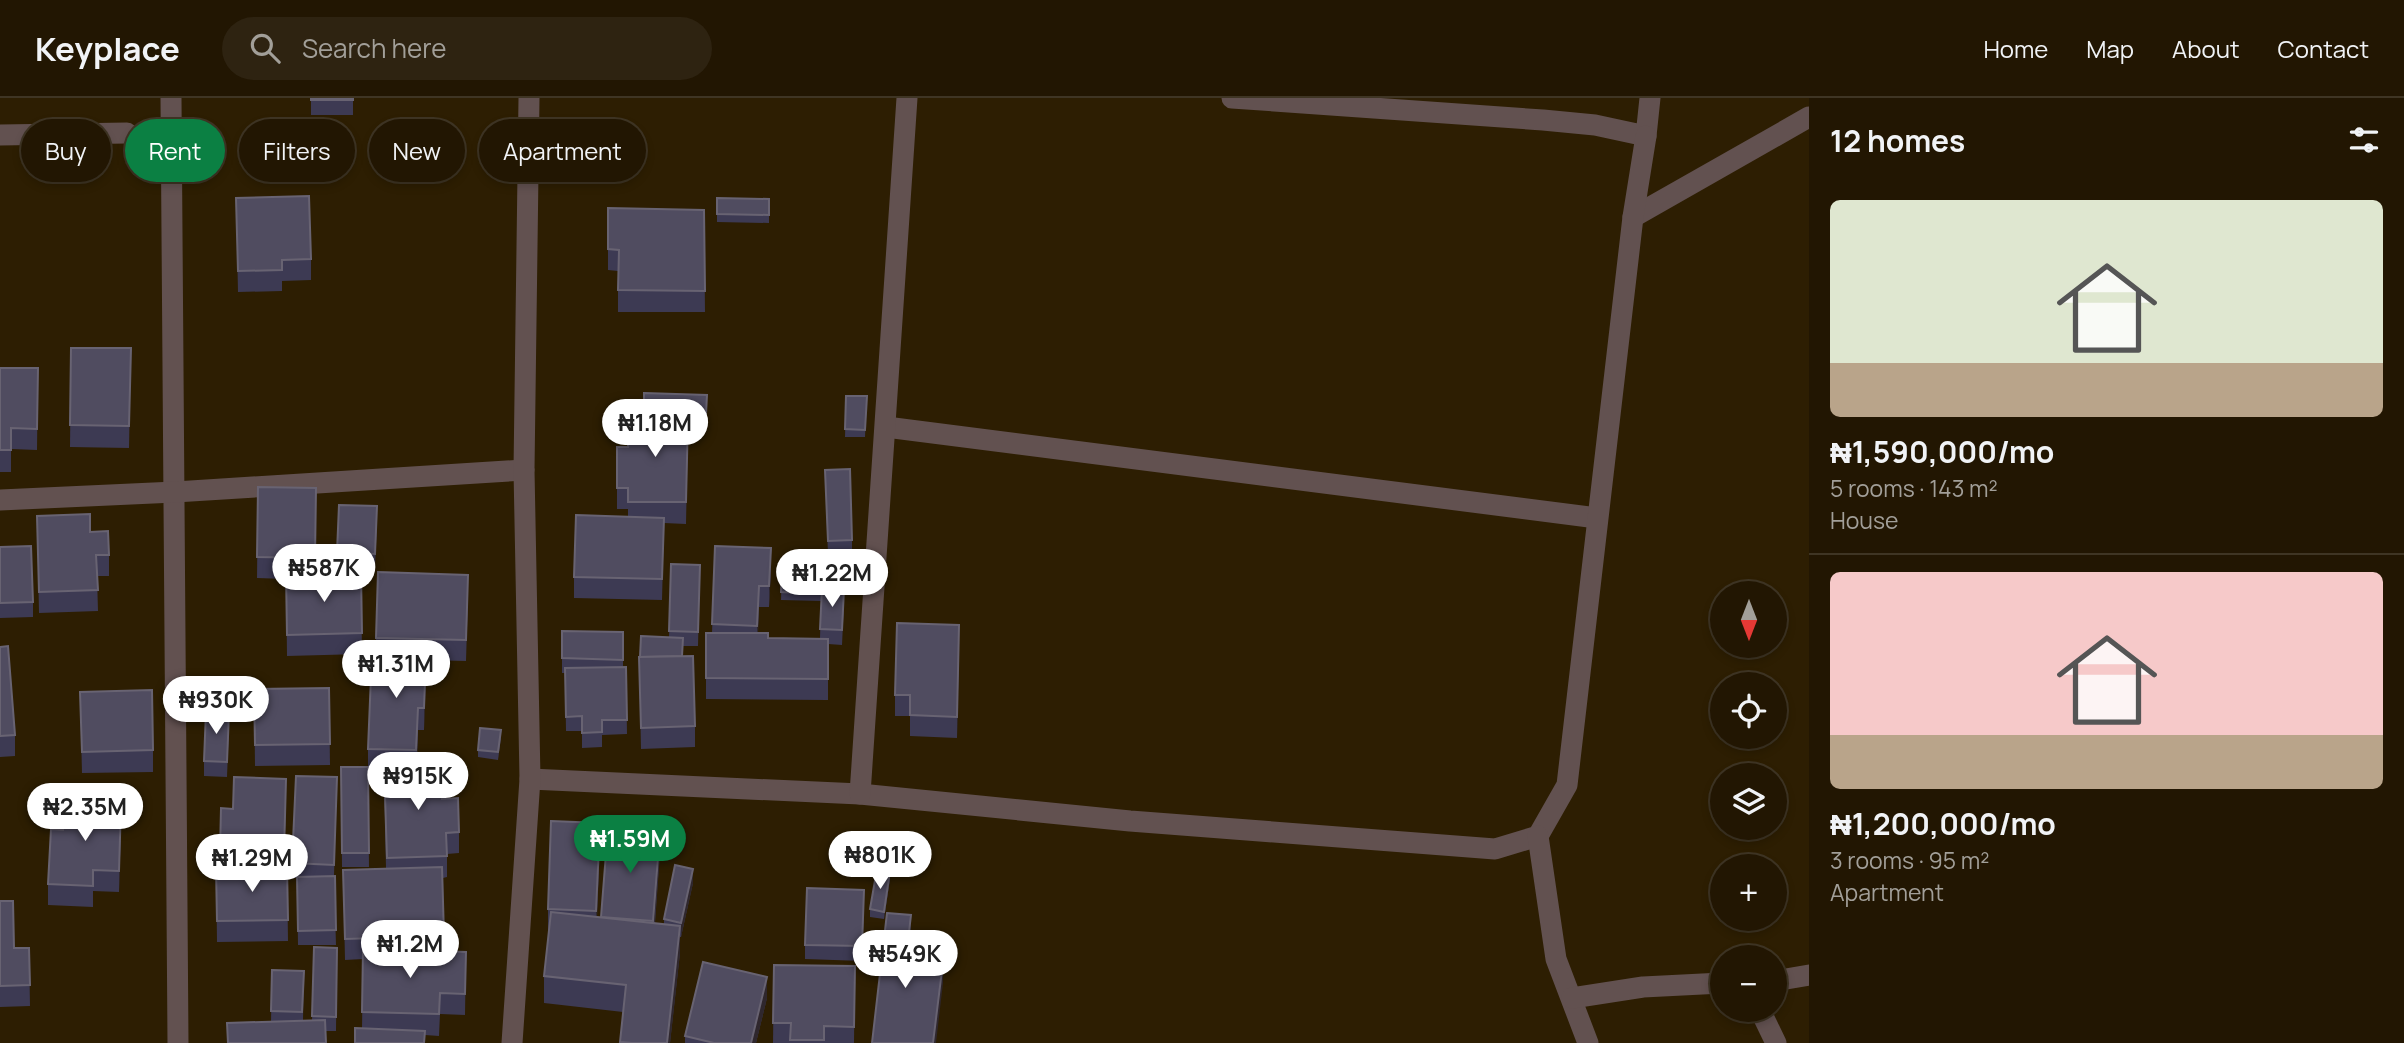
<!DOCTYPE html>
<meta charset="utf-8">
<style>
body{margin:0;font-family:Manrope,sans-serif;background:#2e2311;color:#f1f3f6;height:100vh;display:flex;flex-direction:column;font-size:26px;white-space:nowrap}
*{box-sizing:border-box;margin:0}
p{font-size:23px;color:#a29f99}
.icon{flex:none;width:38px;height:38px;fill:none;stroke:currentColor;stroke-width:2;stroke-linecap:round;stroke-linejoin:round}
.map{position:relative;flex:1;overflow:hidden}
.drawer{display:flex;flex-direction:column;background:#221602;width:595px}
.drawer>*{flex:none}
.guide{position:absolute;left:21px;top:21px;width:665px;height:63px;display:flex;gap:14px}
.needle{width:46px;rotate:180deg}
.fabs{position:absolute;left:1710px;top:483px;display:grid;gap:14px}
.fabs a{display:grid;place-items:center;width:77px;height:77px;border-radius:50%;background:#221602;box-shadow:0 4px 10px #0003,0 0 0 2px #3f3524;font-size:35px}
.price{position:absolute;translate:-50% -60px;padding:0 16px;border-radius:24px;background:#fff;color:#222;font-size:23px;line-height:46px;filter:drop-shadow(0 2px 4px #0008)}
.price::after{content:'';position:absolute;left:50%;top:42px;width:21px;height:16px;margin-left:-10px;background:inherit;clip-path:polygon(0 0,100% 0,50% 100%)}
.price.active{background:#0b8043;color:#fff}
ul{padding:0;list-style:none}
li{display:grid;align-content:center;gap:14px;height:371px;padding:0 21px}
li+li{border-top:2px solid #3f3524}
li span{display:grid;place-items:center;height:217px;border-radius:10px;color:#555}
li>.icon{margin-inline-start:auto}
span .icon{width:126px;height:126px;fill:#fffc;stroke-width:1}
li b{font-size:30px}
h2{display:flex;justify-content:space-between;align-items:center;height:84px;padding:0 21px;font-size:30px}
.chip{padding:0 24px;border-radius:32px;background:#221602;box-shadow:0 4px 10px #0003,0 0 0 2px #3f3524;font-size:24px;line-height:63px}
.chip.active{background:#0b8043;color:#fff}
header{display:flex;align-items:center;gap:42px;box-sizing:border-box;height:98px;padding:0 35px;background:#221602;border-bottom:2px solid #3f3524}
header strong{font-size:33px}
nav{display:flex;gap:38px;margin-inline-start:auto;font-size:24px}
.search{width:490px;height:63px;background:#2e2311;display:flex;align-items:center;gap:18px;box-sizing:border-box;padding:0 24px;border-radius:38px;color:#a29f99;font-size:26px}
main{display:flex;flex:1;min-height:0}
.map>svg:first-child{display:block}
</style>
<header>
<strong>Keyplace</strong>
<div class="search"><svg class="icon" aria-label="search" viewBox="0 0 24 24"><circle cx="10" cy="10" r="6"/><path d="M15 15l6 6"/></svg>Search here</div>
<nav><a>Home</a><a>Map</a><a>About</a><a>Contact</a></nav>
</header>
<main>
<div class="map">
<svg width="1809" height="945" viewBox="0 0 1809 945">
<rect width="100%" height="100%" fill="#2d1e02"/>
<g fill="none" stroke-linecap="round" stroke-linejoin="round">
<g stroke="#625150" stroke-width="21">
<polyline points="171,0 178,945"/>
<polyline points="1232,0 1543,22 1595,27 1646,38 1650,0"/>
<polyline points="0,37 127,35"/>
<polyline points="1633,119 1809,19"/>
<polyline points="886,329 1597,420"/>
<polyline points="0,402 175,394 524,372"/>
<polyline points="530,681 860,696 1130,723 1495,751 1538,738 1567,687 1633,119 1646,38"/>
<polyline points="860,696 907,0"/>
<polyline points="1538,738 1556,861 1588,945"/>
<polyline points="1774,883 1809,877"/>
<polyline points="1572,900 1643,889 1722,885"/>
<polyline points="1760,912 1776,945"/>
<polyline points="512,945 530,681 524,372 529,0"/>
</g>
</g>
<g fill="#3d3a53">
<rect x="311" y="0" width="42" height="17"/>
<polygon points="236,100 311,161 311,182 282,183 282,193 238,194"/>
<polygon points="717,100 769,101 769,125 717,124"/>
<polygon points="704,112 705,214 618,214 618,173 608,172 608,151"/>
<polygon points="71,250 131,250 129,350 70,349"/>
<polygon points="0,270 38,270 37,352 11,351 11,374 0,374"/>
<polygon points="644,295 707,312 706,330 688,330 686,426 664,425 662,502 574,500 574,479 628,419 628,411 617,411 617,349 628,349 644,317"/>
<polygon points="846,298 867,298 865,339 845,339"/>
<polygon points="825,372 852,442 852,456 828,457"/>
<polygon points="258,389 316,390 315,476 361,475 362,556 287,558 286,481 257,480"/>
<polygon points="37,418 90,434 109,457 109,478 97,478 98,513 39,515"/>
<polygon points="377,423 375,470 337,469 337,454"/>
<polygon points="715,448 771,471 769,509 759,509 758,535 768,540 820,540 821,503 781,502 782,470 798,476 823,490 844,505 842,547 828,546 828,602 706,601 706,535 712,535"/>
<polygon points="0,449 33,504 33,519 0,520"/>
<polygon points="671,466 700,467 698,548 683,548 683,558 695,628 695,649 641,651 639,559 669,539"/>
<polygon points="468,498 466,563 426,562 424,632 418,632 417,667 442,701 459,734 459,755 447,756 447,779 443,780 444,854 466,854 465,917 440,916 439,938 425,937 425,945 362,930 363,861 345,862 343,772 386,771 384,672 368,672 369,769 342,769 341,669 368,671 368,651 376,554 376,540"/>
<polygon points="562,533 623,534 623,569 626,569 627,636 602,637 602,649 582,650 582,633 566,633 565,575 562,575"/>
<polygon points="959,548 957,640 910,638 910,618 895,618 895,597"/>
<polygon points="0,549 15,637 15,658 0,659"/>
<polygon points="329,590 330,667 255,668 254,591"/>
<polygon points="80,594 153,652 153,674 82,675"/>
<polygon points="229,628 227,679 204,678 204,663"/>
<polygon points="501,640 498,662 478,659 478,652"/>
<polygon points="337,679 334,778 336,847 298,847 297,780 292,780 292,765"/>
<polygon points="286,702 284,768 287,768 288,843 217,844 216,770 220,769 220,753"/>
<polygon points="121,727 119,794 93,793 93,809 48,807 48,786 63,732"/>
<polygon points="600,746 597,819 601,819 660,755 655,825 664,826 664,821 693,785 681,839 680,839 680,855 670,945 620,945 623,914 544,905 544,878 549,832 548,832 548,811"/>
<polygon points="890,781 884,821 870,819 870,811"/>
<polygon points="0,803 14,850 29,850 30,908 0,909"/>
<polygon points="864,806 862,863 805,861 805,847"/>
<polygon points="314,849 337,850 336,933 325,933 326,945 227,945 227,925 271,924 272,872 304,873 303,923 312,923"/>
<polygon points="774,867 855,868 854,945 773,945"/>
<polygon points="767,900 756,945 685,945 685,938"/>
</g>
<g fill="#2f272d">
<polygon points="771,450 771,471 769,509 769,488"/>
<polygon points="759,488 759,509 757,549 757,528"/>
<polygon points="959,527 959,548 957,640 957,619"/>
<polygon points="426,557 426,578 424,632 424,610"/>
<polygon points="121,706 121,727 119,794 119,773"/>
<polygon points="600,725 600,746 596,834 596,813"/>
<polygon points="660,734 660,755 653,844 653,823"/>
<polygon points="693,771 693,785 681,839 681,825"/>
<polygon points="890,773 890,781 884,821 884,814"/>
<polygon points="911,817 911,838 906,881 906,860"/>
<polygon points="680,828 680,855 670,945 667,945"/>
<polygon points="943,864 943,885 936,945 933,945"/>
<polygon points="767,879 767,900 756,945 751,945"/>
</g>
<g fill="#504c60" stroke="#686372" stroke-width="2">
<rect x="311" y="0" width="42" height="2"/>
<polygon points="309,98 311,161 282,162 282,172 238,173 236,100"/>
<polygon points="717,100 769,101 769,117 717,116"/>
<polygon points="608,110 704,112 705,193 618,192 619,152 608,151"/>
<polygon points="71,250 131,250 129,328 70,327"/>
<polygon points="0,270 38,270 37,331 11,330 11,352 0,352"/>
<polygon points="644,295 707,297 706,316 644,313"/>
<polygon points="846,298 867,298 865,332 845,331"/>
<polygon points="628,317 688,318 686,404 628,404 628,390 617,390 617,349 628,349"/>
<polygon points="850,371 852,442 828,443 825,372"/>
<polygon points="258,389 316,390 315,460 257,459"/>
<polygon points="339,407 377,408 375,456 337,454"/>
<polygon points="90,416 90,434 108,433 109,457 96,457 98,492 39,494 37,418"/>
<polygon points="576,417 664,420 662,481 574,479"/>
<polygon points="31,448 33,504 0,505 0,449"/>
<polygon points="715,448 771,450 769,488 759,488 757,528 712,526"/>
<polygon points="671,466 700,467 698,534 669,533"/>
<polygon points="782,470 798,471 798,476 824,477 821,496 781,494"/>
<polygon points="378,474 468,477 466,542 376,540"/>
<polygon points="361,475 362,535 287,537 286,476"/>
<polygon points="822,490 844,491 842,532 820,531"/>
<polygon points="897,525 959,527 957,619 910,617 910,597 895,597"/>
<polygon points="562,533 623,534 623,562 562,560"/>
<polygon points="706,535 768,535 768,540 828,541 828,581 706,580"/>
<polygon points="641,538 683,540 682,558 640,559"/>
<polygon points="8,548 15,637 0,638 0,549"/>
<polygon points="372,554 426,557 424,610 418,610 416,652 368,651"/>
<polygon points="693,558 695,628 641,630 639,559"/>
<polygon points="626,569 627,622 602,622 602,634 582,635 582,618 566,619 565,570"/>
<polygon points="329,590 330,646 255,647 254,591"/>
<polygon points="152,592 153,652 82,654 80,594"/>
<polygon points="206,613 229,614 227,664 204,663"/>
<polygon points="480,630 501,632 498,654 478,652"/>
<polygon points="441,666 442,701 458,700 459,734 446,735 447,758 387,760 384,667"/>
<polygon points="341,669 368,669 369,755 342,755"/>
<polygon points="296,678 337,679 334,767 292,765"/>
<polygon points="234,679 286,681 284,755 220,753 221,710 233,711"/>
<polygon points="64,704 121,706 119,773 93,772 93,788 48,786 51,731 63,732"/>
<polygon points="551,723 600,725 596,813 548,811"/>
<polygon points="608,730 660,734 653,823 601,819"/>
<polygon points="675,767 693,771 681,825 664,821"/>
<polygon points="287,768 288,822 217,823 216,770"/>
<polygon points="442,769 444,838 345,841 343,772"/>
<polygon points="877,771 890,773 884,814 870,811"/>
<polygon points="335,778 336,832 298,833 297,779"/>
<polygon points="807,790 864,792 862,848 805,847"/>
<polygon points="0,803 13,803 14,850 29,850 30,887 0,888"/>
<polygon points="551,814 680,828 667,945 632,945 620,944 626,887 544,878"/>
<polygon points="887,815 911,817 906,860 943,864 933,945 872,945"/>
<polygon points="314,849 337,850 336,919 312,918"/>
<polygon points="363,851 466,854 465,896 440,895 439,916 362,914"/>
<polygon points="703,864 767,879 751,945 714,945 685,938"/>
<polygon points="774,867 855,868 854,929 824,928 824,942 790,942 791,925 773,925"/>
<polygon points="272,872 304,873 302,914 271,913"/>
<polygon points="325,922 326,945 228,945 227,925"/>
<polygon points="355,930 425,933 424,945 355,945"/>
</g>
</svg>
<div class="fabs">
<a><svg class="needle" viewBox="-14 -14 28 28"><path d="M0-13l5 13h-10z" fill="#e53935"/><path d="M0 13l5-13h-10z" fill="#a29f99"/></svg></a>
<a><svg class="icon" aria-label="locate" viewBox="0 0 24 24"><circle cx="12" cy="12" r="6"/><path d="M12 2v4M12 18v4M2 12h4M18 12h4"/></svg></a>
<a><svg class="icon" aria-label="layers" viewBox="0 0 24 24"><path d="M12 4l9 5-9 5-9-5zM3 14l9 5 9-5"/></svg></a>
<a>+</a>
<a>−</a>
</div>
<b class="price" style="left:655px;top:361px">₦1.18M</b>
<b class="price" style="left:324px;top:506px">₦587K</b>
<b class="price" style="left:832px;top:511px">₦1.22M</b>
<b class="price" style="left:396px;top:602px">₦1.31M</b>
<b class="price" style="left:216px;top:638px">₦930K</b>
<b class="price" style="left:418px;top:714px">₦915K</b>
<b class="price" style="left:85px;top:745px">₦2.35M</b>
<b class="price active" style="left:630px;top:777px">₦1.59M</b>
<b class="price" style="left:880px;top:793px">₦801K</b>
<b class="price" style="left:252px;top:796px">₦1.29M</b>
<b class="price" style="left:410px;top:882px">₦1.2M</b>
<b class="price" style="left:905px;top:892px">₦549K</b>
<div class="guide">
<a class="chip">Buy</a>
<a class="chip active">Rent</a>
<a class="chip">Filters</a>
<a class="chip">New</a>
<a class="chip">Apartment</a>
</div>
</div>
<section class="drawer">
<h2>12 homes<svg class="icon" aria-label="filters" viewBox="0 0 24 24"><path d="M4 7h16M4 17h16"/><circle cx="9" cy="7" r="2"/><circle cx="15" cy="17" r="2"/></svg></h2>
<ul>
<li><span style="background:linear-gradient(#dfe7d0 75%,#b9a48a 0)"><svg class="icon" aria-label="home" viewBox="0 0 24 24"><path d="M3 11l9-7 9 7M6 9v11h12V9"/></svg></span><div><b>₦1,590,000/mo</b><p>5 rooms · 143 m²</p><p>House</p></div></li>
<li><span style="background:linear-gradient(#f6c9c9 75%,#b9a48a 0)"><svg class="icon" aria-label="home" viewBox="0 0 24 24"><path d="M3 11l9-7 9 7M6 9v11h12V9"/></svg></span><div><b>₦1,200,000/mo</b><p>3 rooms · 95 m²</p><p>Apartment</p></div></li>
</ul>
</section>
</main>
